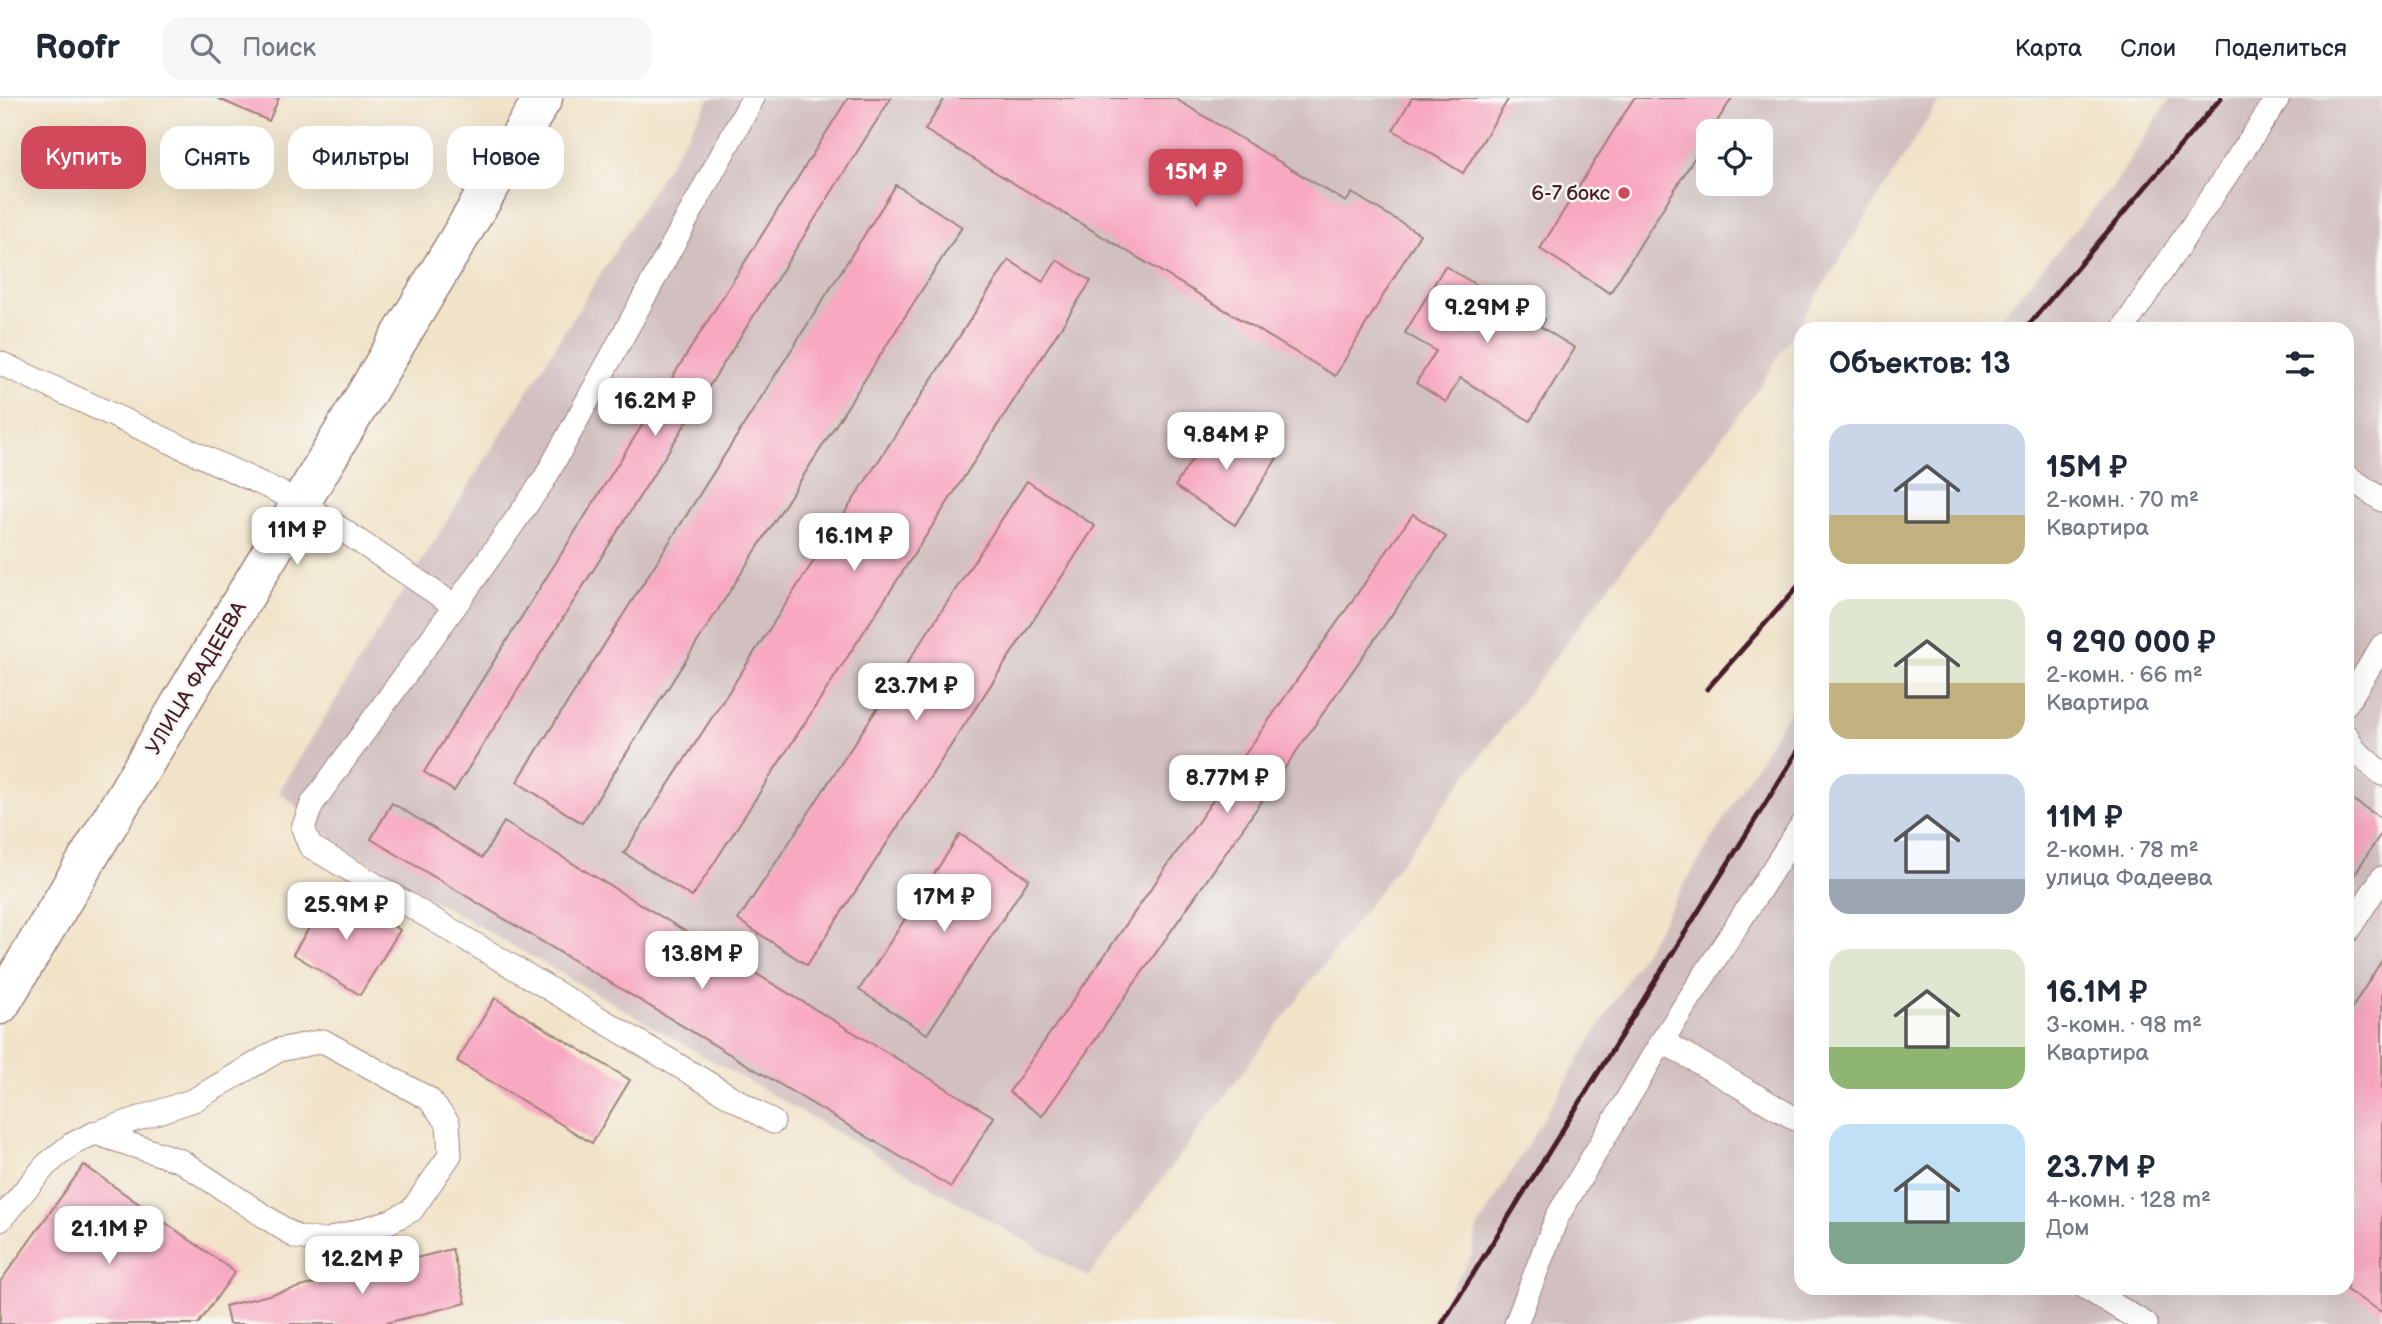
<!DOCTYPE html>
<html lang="ru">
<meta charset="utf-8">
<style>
body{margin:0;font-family:"Balsamiq Sans",sans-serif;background:#f6f6f7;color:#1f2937;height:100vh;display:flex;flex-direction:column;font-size:26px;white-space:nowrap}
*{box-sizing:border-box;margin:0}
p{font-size:23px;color:#747a83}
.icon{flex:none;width:38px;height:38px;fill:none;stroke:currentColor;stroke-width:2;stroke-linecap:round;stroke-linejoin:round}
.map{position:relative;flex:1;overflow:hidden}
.sheet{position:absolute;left:1794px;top:224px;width:560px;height:973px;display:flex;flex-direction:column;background:#fff;border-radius:21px;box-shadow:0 7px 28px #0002}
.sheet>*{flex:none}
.hud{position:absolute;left:21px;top:28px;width:665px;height:63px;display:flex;gap:14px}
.fabs{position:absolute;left:1696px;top:21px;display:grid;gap:14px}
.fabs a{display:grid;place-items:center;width:77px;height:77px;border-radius:14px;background:#fff;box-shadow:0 7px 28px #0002;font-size:35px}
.price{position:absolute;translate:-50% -60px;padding:0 16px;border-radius:14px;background:#fff;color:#222;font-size:23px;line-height:46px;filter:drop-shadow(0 2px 4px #0008)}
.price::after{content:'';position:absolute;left:50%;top:42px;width:21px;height:16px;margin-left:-10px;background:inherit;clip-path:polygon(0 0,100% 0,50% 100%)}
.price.on{background:#d1495b;color:#fff}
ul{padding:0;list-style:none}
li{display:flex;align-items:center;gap:21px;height:175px;padding:0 35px}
li span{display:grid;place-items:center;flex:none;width:196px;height:140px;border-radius:21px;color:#555}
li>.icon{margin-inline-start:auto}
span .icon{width:84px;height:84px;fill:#fffc;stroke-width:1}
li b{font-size:30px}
h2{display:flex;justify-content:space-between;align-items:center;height:84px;padding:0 35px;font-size:30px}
.chip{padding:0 24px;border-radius:21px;background:#fff;box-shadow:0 7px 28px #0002;font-size:24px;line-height:63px}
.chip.on{background:#d1495b;color:#fff}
header{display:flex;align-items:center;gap:42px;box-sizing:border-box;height:98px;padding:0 35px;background:#fff;border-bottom:2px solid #e0e1e3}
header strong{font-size:33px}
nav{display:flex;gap:38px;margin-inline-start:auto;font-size:24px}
.search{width:490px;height:63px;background:#f6f6f7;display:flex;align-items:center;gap:18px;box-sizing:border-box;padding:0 24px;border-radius:21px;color:#747a83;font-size:26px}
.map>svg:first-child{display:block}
</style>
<header>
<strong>Roofr</strong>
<div class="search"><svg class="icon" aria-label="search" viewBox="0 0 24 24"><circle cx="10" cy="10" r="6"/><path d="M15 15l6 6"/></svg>Поиск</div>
<nav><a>Карта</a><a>Слои</a><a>Поделиться</a></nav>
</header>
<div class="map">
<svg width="2382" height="1226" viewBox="0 0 2382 1226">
<rect width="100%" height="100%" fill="#f6f6f2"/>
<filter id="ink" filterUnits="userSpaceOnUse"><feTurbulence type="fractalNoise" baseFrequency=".0143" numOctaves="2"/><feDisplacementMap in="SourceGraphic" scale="14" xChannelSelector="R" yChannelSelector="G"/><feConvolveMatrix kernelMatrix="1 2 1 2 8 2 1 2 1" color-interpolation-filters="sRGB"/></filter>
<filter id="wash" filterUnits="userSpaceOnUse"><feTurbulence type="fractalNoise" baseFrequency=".00686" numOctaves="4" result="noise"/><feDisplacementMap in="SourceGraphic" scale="28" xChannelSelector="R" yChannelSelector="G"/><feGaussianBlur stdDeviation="1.57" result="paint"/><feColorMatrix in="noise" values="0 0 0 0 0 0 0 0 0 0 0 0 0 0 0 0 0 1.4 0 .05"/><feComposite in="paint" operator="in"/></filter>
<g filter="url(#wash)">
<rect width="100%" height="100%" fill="#f1e3c8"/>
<g fill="#d2bfc0" fill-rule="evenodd">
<path d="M710,0h1231l-181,288 -672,891 -745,-429 -64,-57zM1708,33h52v53h-52z"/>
<polygon points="2170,0 2382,0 2382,1226 1429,1226 1472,1157 1477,1131 1801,593 1801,1190 2347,1190 2347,231 1990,231 2116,84"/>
</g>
<g id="blocks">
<g fill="#f8a8c1">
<polygon points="217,0 279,0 269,23"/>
<polygon points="848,0 891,0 454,693 424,674"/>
<polygon points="945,0 1174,0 1346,104 1352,95 1420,136 1335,278 925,32"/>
<polygon points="1412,0 1509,0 1463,75 1393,32"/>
<polygon points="1634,0 1732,0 1711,33 1708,33 1708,38 1610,195 1540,151"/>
<polygon points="896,87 962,129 582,725 517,684"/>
<polygon points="1009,162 1043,184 1057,162 1091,183 692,799 624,755"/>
<polygon points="1445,168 1506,205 1509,199 1545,221 1541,229 1575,250 1530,323 1460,280 1446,304 1416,285 1436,253 1405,235"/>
<polygon points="1218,321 1277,360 1235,427 1175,388"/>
<polygon points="1027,383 1095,428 807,867 738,822"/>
<polygon points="1413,416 1446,439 1042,1018 1009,994"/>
<polygon points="2347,698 2382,721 2382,734 2347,788"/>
<polygon points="392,705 482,760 504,724 994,1019 951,1089 371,741"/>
<polygon points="960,736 1029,781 927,936 859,892"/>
<polygon points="333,791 400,832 360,897 293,856"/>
<polygon points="2382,862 2382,1214 2343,1190 2347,1190 2347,918"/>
<polygon points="495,900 630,982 592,1045 457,963"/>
<polygon points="84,1067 235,1174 198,1226 0,1226 0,1184"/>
<polygon points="452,1151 466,1205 382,1226 229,1226 225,1208"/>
</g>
</g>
</g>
<g filter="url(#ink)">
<use href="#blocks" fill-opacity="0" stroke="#9e817a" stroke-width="2"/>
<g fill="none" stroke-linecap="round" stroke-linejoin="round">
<g stroke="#9e817a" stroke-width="25">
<g id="lane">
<polyline points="2123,231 2278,0"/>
<polyline points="0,265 301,404 455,508 544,382 753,0"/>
<polyline points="2347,378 2382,402"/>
<polyline points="455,508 312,706 303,730 310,748 773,1024"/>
<polyline points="2347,605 2382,548"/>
<polyline points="2347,638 2354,651 2382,676"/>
<polyline points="2347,834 2382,780"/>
<polyline points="1662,943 1801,1024"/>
<polyline points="0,1122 46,1067 72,1046 95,1035 194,1002 279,952 323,943 429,1001 448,1025 450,1057 412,1112 391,1123 324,1143 296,1139 181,1063 95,1035"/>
<polyline points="2086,1190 2146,1226"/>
<polyline points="1516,1226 1557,1119 1662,943 1801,728"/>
</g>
</g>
<g stroke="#9e817a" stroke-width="41">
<polyline id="street" points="0,907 543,0"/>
</g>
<use href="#lane" stroke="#fff" stroke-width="23"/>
<use href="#street" stroke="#fff" stroke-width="38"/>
<g stroke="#4a1f2b" stroke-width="5">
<polyline points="2025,231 2221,0"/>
<polyline points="1707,591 1801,485"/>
<polyline points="1442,1226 1801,648"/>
</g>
</g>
</g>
<circle fill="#d1495b" stroke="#f6f6f2" stroke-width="2.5" cx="1624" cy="95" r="7"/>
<g text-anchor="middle" stroke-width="5" stroke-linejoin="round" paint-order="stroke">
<g font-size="21" fill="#4a1f2b" stroke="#f6f6f2" text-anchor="end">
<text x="1610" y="102">6-7 бокс</text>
</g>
<g font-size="21" fill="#4a1f2b" stroke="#f6f6f2">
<text transform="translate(196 580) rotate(-59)" y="7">УЛИЦА ФАДЕЕВА</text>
</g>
</g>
</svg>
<div class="fabs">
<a><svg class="icon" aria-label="locate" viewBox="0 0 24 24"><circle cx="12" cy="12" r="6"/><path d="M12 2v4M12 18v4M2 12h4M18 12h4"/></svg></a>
</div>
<b class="price on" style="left:1196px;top:111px">15M ₽</b>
<b class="price" style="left:1487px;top:247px">9.29M ₽</b>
<b class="price" style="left:655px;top:340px">16.2M ₽</b>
<b class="price" style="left:1226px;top:374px">9.84M ₽</b>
<b class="price" style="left:297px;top:469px">11M ₽</b>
<b class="price" style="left:854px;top:475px">16.1M ₽</b>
<b class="price" style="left:916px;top:625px">23.7M ₽</b>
<b class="price" style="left:1227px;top:717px">8.77M ₽</b>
<b class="price" style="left:944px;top:836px">17M ₽</b>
<b class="price" style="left:346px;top:844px">25.9M ₽</b>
<b class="price" style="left:702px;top:893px">13.8M ₽</b>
<b class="price" style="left:109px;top:1168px">21.1M ₽</b>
<b class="price" style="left:362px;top:1198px">12.2M ₽</b>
<div class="hud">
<a class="chip on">Купить</a>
<a class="chip">Снять</a>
<a class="chip">Фильтры</a>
<a class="chip">Новое</a>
</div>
<section class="sheet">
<h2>Объектов: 13<svg class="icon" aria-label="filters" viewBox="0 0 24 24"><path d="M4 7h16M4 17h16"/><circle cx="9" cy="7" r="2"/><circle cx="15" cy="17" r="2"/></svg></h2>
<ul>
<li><span style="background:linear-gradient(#c9d6e8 65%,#c2b280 0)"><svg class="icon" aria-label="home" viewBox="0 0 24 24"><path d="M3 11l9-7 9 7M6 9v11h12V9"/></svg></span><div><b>15M ₽</b><p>2-комн. · 70 m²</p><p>Квартира</p></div></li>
<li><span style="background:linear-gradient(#dfe7d0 60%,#c2b280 0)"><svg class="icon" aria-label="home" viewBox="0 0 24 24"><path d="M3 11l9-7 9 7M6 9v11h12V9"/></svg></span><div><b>9 290 000 ₽</b><p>2-комн. · 66 m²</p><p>Квартира</p></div></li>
<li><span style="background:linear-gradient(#c9d6e8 75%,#9aa5b1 0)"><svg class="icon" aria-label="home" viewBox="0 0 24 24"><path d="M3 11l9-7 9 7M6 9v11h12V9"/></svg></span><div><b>11M ₽</b><p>2-комн. · 78 m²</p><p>улица Фадеева</p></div></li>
<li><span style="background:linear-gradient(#dfe7d0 70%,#8fb573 0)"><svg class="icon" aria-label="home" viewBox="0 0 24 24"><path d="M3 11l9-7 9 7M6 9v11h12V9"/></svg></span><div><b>16.1M ₽</b><p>3-комн. · 98 m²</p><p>Квартира</p></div></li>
<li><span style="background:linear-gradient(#bfe0f5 70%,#7fa58c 0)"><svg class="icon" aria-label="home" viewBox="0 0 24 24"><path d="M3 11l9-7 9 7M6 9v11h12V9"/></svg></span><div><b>23.7M ₽</b><p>4-комн. · 128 m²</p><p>Дом</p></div></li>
</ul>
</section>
</div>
